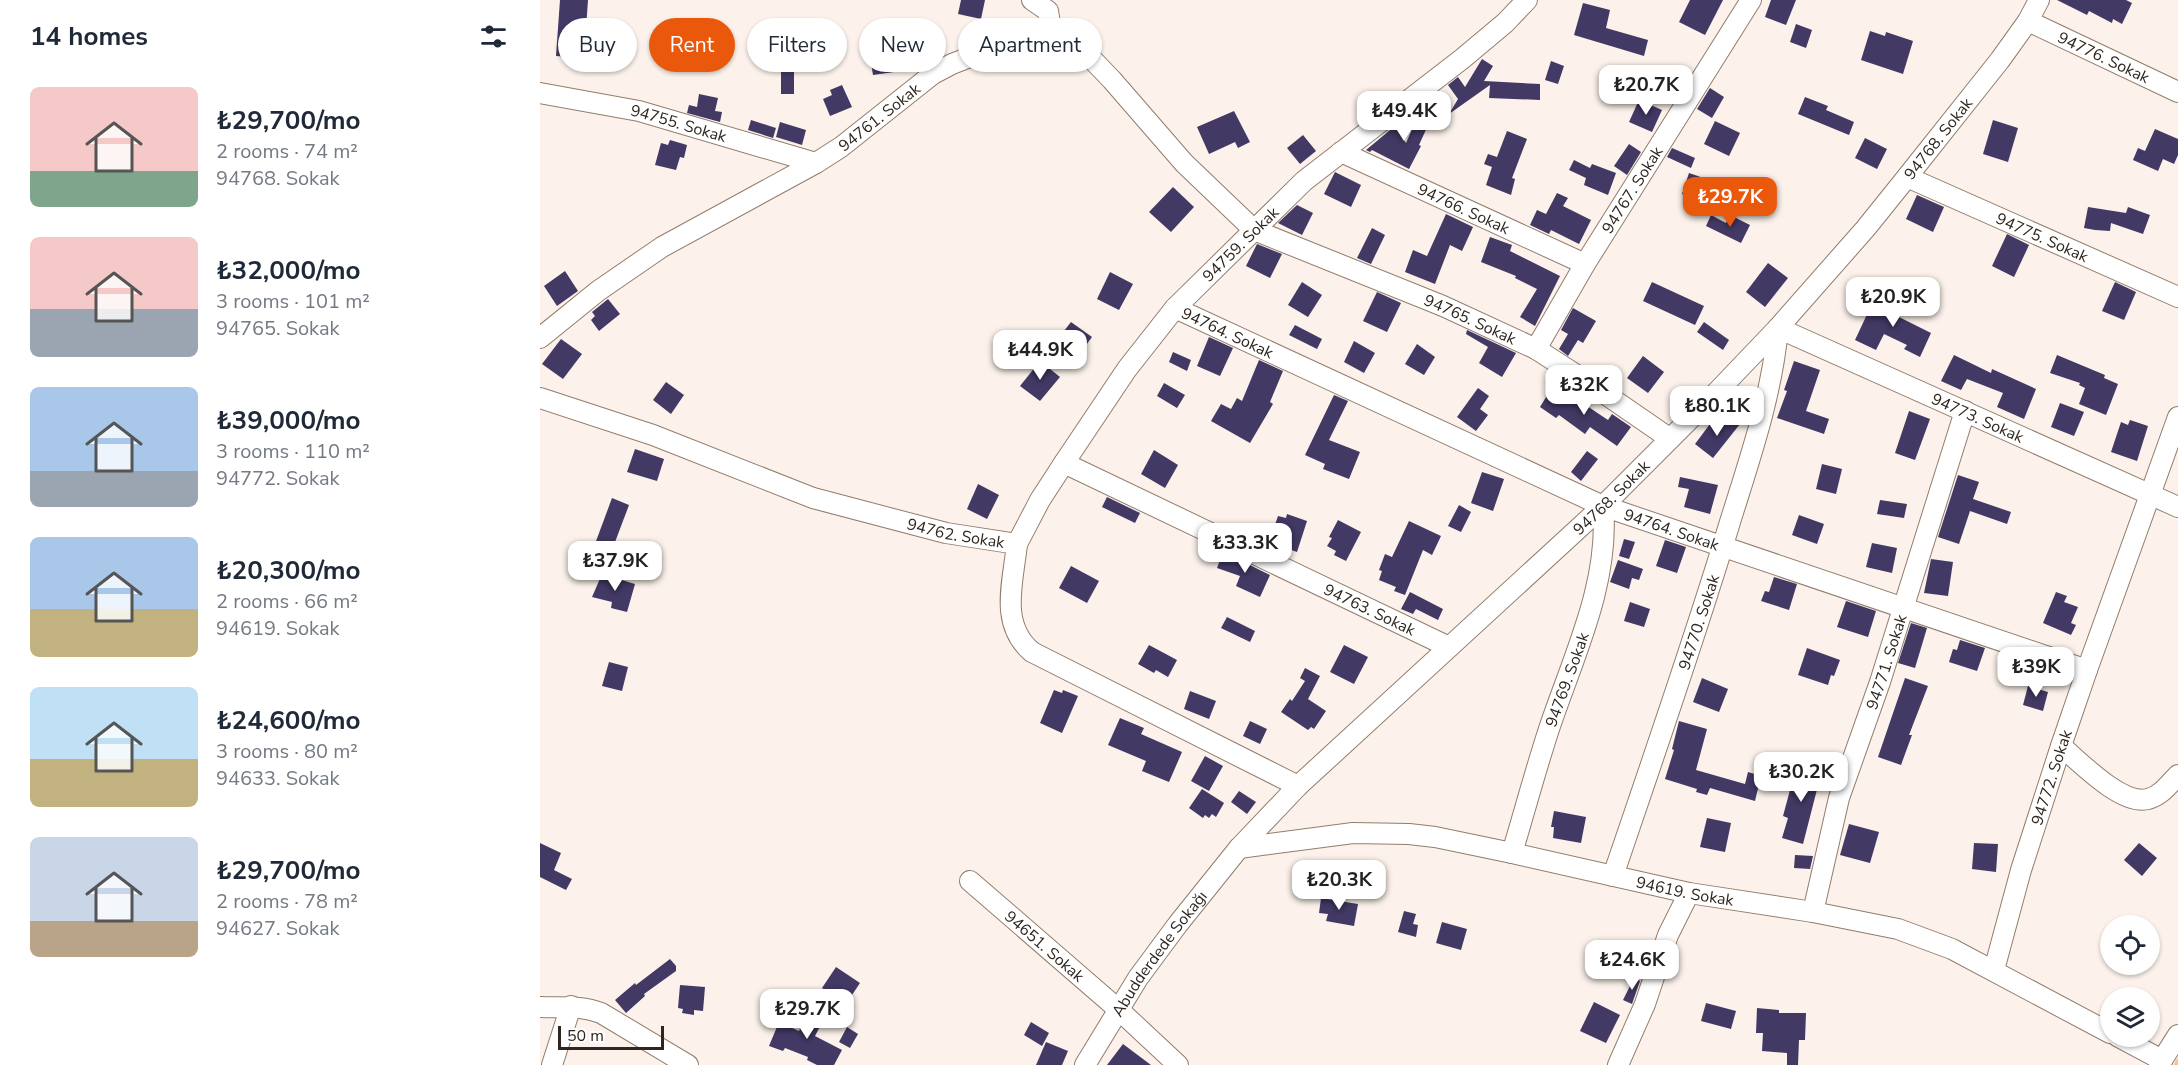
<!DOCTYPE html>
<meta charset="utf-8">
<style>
body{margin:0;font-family:"Nunito Sans",sans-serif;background:#f6f6f7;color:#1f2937;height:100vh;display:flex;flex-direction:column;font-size:22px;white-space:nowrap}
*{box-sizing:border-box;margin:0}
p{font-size:20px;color:#747a83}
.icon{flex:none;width:33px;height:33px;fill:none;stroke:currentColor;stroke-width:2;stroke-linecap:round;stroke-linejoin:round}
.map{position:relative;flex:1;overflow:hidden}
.panel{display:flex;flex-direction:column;background:#fff;width:540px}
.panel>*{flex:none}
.banner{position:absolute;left:18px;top:18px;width:570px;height:54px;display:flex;gap:12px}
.controls{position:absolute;left:1560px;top:915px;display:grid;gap:12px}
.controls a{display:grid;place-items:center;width:60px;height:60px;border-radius:50%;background:#fff;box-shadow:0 2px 4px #0004;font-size:30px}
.scale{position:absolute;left:18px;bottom:15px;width:106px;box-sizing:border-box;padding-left:6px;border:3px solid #2e261f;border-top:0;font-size:16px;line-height:21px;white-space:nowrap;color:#2e261f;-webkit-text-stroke:4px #fff;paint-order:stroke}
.price{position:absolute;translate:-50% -51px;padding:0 14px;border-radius:12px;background:#fff;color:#222;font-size:20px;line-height:39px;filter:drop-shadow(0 2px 3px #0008)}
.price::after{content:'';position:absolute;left:50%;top:36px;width:18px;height:14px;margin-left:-9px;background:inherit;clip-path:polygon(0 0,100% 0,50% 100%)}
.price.on{background:#ea580c;color:#fff}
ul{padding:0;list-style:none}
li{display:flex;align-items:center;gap:18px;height:150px;padding:0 30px}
li span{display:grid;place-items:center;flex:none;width:168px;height:120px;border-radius:9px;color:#555}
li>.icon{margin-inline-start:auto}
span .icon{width:72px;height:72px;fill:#fffc;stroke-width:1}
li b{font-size:26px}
h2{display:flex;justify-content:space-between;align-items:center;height:72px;padding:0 30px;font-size:26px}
.pill{padding:0 21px;border-radius:27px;background:#fff;box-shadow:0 2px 4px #0004;font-size:21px;line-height:54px}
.pill.on{background:#ea580c;color:#fff}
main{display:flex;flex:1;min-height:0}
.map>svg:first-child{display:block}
</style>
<main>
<section class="panel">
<h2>14 homes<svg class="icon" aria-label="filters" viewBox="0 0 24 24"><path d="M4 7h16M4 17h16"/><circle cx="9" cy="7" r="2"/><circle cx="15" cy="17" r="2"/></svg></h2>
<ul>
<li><span style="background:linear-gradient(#f6c9c9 70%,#7fa58c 0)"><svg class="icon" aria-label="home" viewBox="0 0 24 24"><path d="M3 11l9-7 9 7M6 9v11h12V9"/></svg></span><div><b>₺29,700/mo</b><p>2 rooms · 74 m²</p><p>94768. Sokak</p></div></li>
<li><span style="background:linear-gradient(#f6c9c9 60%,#9aa5b1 0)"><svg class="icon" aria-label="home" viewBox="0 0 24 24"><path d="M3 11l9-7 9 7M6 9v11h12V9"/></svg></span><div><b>₺32,000/mo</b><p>3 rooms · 101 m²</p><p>94765. Sokak</p></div></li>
<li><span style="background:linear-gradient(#a9c7e8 70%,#9aa5b1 0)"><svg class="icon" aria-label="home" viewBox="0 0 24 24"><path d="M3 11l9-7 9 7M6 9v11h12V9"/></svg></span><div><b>₺39,000/mo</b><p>3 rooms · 110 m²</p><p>94772. Sokak</p></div></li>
<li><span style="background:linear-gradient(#a9c7e8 60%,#c2b280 0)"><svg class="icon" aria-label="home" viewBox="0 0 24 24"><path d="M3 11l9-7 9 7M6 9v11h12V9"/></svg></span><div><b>₺20,300/mo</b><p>2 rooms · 66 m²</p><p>94619. Sokak</p></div></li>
<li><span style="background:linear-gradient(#bfe0f5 60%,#c2b280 0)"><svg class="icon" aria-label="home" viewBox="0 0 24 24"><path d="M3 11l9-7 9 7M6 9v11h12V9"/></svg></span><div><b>₺24,600/mo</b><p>3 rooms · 80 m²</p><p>94633. Sokak</p></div></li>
<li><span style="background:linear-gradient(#c9d6e8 70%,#b9a48a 0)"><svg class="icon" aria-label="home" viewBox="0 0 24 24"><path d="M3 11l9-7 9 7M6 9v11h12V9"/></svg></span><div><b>₺29,700/mo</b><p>2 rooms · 78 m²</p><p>94627. Sokak</p></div></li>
</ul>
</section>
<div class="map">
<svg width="1638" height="1065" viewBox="0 0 1638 1065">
<rect width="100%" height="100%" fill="#fcf2eb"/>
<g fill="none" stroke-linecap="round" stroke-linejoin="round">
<polyline stroke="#f3c49e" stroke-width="4.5" points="1636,1065 1638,1061"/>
</g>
<g fill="#433965">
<polygon points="20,0 48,0 44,58 16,56"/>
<polygon points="421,0 445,0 441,19 418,14"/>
<polygon points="1150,0 1183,0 1165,35 1139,22"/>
<polygon points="1231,0 1256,0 1246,25 1225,17"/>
<polygon points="1517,0 1586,0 1592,3 1582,24 1573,19 1572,23 1549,11 1547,15"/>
<polygon points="1043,3 1070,10 1066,28 1108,40 1104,56 1034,35"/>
<polygon points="1256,24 1272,30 1266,48 1250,42"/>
<polygon points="1330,31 1345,36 1346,32 1373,41 1363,74 1321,60"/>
<polygon points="351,54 354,72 333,75 330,56"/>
<polygon points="942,59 953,66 944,81 1000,84 1000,100 949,98 950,85 909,114 918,99 908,85 918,77 925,87"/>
<polygon points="1011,61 1024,66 1018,84 1005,80"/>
<rect x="241" y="69" width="13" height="25"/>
<polygon points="302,85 312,107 290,116 283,99 292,95 290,90"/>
<polygon points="1170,88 1184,97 1172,118 1157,109"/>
<polygon points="159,94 178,98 175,111 182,112 180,122 147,113 149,105 157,107"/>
<polygon points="1265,97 1288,106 1286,110 1314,122 1309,135 1258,114"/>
<polygon points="1099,100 1122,110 1112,132 1089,122"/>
<polygon points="882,107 894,112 879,145 881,146 869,169 832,150 830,152 826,150 855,126 866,143"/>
<polygon points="694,111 710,142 698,148 695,142 669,154 657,127"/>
<polygon points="211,120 236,128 233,138 208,130"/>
<polygon points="1453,120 1478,128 1468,162 1443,154"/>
<polygon points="1175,121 1200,133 1189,156 1164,144"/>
<polygon points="240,122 266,130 262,145 236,137"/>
<polygon points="1615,129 1638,139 1638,155 1634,164 1623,159 1618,171 1593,160 1598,148 1605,151"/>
<polygon points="967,131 987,139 972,178 975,179 971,195 946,185 952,167 944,164 948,154 957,157"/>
<polygon points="763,135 776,151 760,164 747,148"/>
<polygon points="1325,138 1347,149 1337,169 1315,158"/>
<polygon points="130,140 147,145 144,158 140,157 136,170 115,165 121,143 128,145"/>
<polygon points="1089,144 1101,152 1087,175 1074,166"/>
<polygon points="1132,148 1155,158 1151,168 1127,157"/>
<polygon points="1034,160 1050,168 1052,164 1076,173 1068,195 1044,185 1046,178 1029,170"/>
<polygon points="795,172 821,185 811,207 784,194"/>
<polygon points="1149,173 1175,182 1169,202 1142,194"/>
<polygon points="633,187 654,207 631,232 609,212"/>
<polygon points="1017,193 1028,198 1023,206 1051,220 1039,244 1011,230 1009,234 990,225 997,210 1006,214"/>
<polygon points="1377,195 1404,207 1393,232 1366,219"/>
<polygon points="757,205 773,213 762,235 738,223"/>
<polygon points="1548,207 1586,213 1588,207 1610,215 1603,234 1571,223 1570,231 1555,230 1544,228"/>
<polygon points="906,214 933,227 922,251 910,245 895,284 865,272 873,250 887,256"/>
<polygon points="1171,215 1186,223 1190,215 1210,225 1201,243 1166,226"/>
<polygon points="832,228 845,235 831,264 817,258"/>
<polygon points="1467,234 1489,245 1474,277 1452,266"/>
<polygon points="950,237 972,245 970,251 1020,276 995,326 980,317 997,289 975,278 976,276 941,262"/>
<polygon points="717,244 742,254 730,278 706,266"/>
<polygon points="1228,263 1248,278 1225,307 1206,292"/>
<polygon points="25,271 38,291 17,306 4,286"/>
<polygon points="570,272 593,284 579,310 557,299"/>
<polygon points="762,282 782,295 768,317 748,305"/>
<polygon points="1112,282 1164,306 1155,325 1103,301"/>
<polygon points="1575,282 1596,292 1584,320 1562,311"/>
<polygon points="1359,289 1370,293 1359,317 1391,333 1380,357 1364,349 1367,345 1344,334 1336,350 1315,340 1330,308 1347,317"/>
<polygon points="837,292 861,303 847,332 823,321"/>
<polygon points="68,299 80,314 59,331 51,320 55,316 52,312"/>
<polygon points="1033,308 1056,321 1043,343 1038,340 1028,356 1019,349 1028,334 1021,330"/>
<polygon points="531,322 552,337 541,352 520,336"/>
<polygon points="1164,322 1189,340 1183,350 1157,332"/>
<polygon points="755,325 782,339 777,349 749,335"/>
<polygon points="927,330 976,353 962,377 939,363 948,347 926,334"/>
<polygon points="669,337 693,348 680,376 657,366"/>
<polygon points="21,339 42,354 23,379 2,364"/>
<polygon points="814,341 835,353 824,373 804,362"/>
<polygon points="877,344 895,357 884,375 865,364"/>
<polygon points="633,352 651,360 647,371 629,362"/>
<polygon points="1414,355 1451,373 1452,369 1496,389 1484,419 1457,407 1463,393 1427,379 1421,390 1401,381"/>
<polygon points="1517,355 1565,375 1564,378 1578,384 1566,415 1539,404 1545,388 1539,385 1540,383 1510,373"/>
<polygon points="1103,356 1124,372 1108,393 1087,378"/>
<polygon points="719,360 743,371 730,402 733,404 710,443 671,421 681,404 691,409 697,398 702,401"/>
<polygon points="500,361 520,377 500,401 480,386"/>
<polygon points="1254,361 1280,370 1266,411 1289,419 1284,434 1237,418 1247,391 1244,390"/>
<polygon points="126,382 144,395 131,414 113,400"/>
<polygon points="624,383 645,395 637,408 617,396"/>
<polygon points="1014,384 1068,420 1072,414 1091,427 1077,446 1050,427 1045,434 1019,415 1016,418 1000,407"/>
<polygon points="938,388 949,396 940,409 948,415 936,431 917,417"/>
<polygon points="794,395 808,401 789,440 820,452 809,479 783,469 785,464 765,455"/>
<polygon points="1520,403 1544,412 1534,436 1511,427"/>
<polygon points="1369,411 1390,419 1375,460 1355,453"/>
<polygon points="1190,415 1200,424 1173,458 1155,444 1170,424 1177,430"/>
<polygon points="1590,420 1608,426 1597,461 1571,452 1581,422 1588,425"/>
<polygon points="95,449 124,459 117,481 87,472"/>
<polygon points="614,450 638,465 625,488 601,474"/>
<polygon points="1047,451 1058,459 1041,481 1031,472"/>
<polygon points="1282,464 1302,469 1296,494 1276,489"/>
<polygon points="942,472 964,479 953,511 931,503"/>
<polygon points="1418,475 1439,482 1433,499 1471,512 1467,524 1430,511 1419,544 1398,537"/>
<polygon points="1140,477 1178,485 1170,514 1144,507 1149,489 1138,487"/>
<polygon points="438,484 459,495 447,519 427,509"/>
<polygon points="567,497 600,513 595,523 562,507"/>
<polygon points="72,498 89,505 69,558 52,552"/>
<polygon points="1340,500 1367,504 1364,518 1337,514"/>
<polygon points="919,505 931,512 921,532 908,526"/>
<polygon points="747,514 767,521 757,552 729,542 738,516 746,518"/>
<polygon points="1259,515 1284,524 1277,544 1252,535"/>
<polygon points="798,520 821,532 806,561 794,555 796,551 787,546 792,538 789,537"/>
<polygon points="869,521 901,536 892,555 883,550 865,595 854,591 856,587 839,580 842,571 839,570 845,554 852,557"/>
<polygon points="1084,539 1095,542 1089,559 1079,556"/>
<polygon points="1125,540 1146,547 1137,573 1116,566"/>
<polygon points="1332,543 1357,548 1352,573 1326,567"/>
<polygon points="683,552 730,575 720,597 696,586 700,576 677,568"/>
<polygon points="1391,559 1413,562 1408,596 1384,593"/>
<polygon points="1078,560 1103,569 1099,580 1092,578 1089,589 1070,582"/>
<polygon points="531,566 559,581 547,603 519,588"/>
<polygon points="62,574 95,584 87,612 71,608 72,602 52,597"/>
<polygon points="1234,577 1257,584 1249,610 1221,601 1225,591 1229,592"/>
<polygon points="870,592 903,609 898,620 876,609 873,614 861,609"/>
<polygon points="1516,592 1527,596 1524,602 1538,607 1531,623 1536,625 1531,635 1503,623"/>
<polygon points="1306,601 1336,611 1328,637 1297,627"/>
<polygon points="1090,602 1110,609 1104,627 1084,621"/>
<polygon points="687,617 715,631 710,642 681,628"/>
<polygon points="1371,623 1387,628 1375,668 1358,663"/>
<polygon points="1420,640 1445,648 1437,671 1409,662 1413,649 1417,650"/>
<polygon points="609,645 637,660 628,677 616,670 614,673 598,664"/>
<polygon points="804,645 828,657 814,684 790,672"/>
<polygon points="1267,648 1300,660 1294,676 1291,675 1288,685 1258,675"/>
<polygon points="69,662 88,667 82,691 62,686"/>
<polygon points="765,668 780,676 768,699 786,711 774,729 771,727 768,730 741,712 750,699 752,701 765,681 760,678"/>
<polygon points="1162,678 1188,689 1179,712 1153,702"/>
<polygon points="1365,678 1388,686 1369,735 1372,735 1361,765 1338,757"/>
<polygon points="1488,686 1508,692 1503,711 1483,705"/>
<polygon points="514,690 522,693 523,690 538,696 522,733 500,723"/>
<polygon points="650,691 676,701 669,719 644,709"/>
<polygon points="580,718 604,728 601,734 642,752 629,782 602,771 606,761 568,745"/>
<polygon points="710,721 727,729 720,744 703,736"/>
<polygon points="1139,721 1167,729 1156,770 1205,784 1208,772 1221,776 1215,801 1170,788 1167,795 1156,792 1157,789 1125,779 1134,750 1132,749"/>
<polygon points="665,756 683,766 669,791 651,781"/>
<polygon points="1257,764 1282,770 1263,844 1242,838 1248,818 1243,816"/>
<polygon points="662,789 684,803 676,817 672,814 669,818 665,815 663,818 649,808"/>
<polygon points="699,791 716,802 707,814 691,802"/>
<polygon points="1014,811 1046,817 1041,843 1013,838 1014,827 1011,827"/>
<polygon points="1167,818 1191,823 1185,852 1160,847"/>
<polygon points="1309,824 1339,832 1330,863 1300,855"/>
<polygon points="0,843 21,853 14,870 32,879 26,890 0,877"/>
<polygon points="1434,843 1458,844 1456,872 1432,869"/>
<polygon points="1599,843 1617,858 1602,876 1584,860"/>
<polygon points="1255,855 1273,856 1270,869 1254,868"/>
<polygon points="781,898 818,904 814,926 786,921 788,914 779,913"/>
<polygon points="864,911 876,914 873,924 878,925 876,937 858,932"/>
<polygon points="902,922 927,929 921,950 896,943"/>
<polygon points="130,959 136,966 136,971 104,994 105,996 86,1013 75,1000 95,983 96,985"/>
<polygon points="296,967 320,983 306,1004 282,988"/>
<polygon points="1094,978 1100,981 1092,1004 1083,1000"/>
<polygon points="140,985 165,987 163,1011 154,1010 154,1015 142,1013 143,1009 138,1008"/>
<polygon points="1054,1002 1080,1015 1066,1043 1040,1031"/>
<polygon points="1166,1003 1196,1011 1191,1029 1161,1021"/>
<polygon points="271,1006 287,1013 275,1036 302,1050 294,1065 277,1065 267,1060 268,1057 245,1048 243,1051 229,1046 239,1022 259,1031"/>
<polygon points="1217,1008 1239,1010 1239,1013 1266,1013 1265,1040 1259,1040 1258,1065 1247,1065 1247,1053 1222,1051 1223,1033 1216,1033"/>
<polygon points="491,1022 509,1033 502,1046 484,1035"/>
<polygon points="307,1027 318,1034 310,1048 299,1042"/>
<polygon points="506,1042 528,1051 522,1065 496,1065"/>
<polygon points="583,1044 611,1065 567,1065"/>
</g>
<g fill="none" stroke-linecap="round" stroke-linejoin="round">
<g stroke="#927d6c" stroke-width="22">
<g id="minor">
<polyline points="492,0 508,11 512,35"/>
<path id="s1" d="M1488,21l150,71"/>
<path id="s2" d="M0,93l99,18 177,52"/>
<path id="s3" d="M801,152l244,112"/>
<path id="s4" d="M1367,177l271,120"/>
<path id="s5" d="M635,308l428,198 484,164"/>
<path id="s6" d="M0,338l58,-47 64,-44 154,-84 25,-16 92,-73 19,-10 28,-11 58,-16 14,-2 13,3 23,17 24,25 72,83 70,67 189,76 93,43 59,38 74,51"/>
<path id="s7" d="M996,349l49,-85 166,-264"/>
<path id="s8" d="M0,398l113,37 160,63 133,35 71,11c-4,39 -18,80 15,108l266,134"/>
<path id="s9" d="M524,463l385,184"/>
<path id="s10" d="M477,544l23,-44 24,-37 63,-94 48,-61 129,-127 158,-122 43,-36 22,-23"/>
<path d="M1521,746c19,16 61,60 87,53 13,-3 21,-15 30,-24"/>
<path id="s11" d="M699,848l114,-15 56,1 26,3 77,16 177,40 124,19 85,17 54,20 158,84"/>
<path id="s12" d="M972,853c13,-43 24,-85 38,-127 24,-71 60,-144 53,-220"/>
<path id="s13" d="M1073,876c40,-118 81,-235 117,-354 20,-64 42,-127 48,-194l400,179"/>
<path id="s14" d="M430,881l149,129 59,55"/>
<path id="s15" d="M1273,912l26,-114 41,-116 85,-271"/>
<path id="s16" d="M1454,970l27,-100 40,-124 26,-76 91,-253"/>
<path d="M0,1007c22,1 40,-2 61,6l87,52"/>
<polyline points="1577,1036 1622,1060"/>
<polyline points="12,1065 31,1006"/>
<path id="s17" d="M545,1065l53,-87 40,-54 61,-76 59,-62 305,-280 111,-111 64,-67 88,-100 41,-51 93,-117 28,-39 11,-21"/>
<polyline points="1078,1065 1105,1004 1128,935 1149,893"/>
<polyline points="1619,1065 1638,1035"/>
</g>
</g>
<use href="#minor" stroke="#fff" stroke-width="20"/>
</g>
<g text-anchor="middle" stroke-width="6" stroke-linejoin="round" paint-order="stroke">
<g font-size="16" fill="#2e261f" stroke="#fff">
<text dy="6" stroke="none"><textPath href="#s1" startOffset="84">94776. Sokak</textPath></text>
<text dy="6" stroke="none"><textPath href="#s6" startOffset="406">94761. Sokak</textPath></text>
<text dy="6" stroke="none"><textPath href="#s2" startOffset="142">94755. Sokak</textPath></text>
<text dy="6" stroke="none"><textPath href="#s17" startOffset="1264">94768. Sokak</textPath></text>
<text dy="6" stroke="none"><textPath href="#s7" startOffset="186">94767. Sokak</textPath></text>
<text dy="6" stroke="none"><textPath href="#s3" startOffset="135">94766. Sokak</textPath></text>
<text dy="6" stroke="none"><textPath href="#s4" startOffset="148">94775. Sokak</textPath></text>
<text dy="6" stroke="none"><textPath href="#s10" startOffset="376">94759. Sokak</textPath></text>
<text dy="6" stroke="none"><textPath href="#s6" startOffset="1118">94765. Sokak</textPath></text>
<text dy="6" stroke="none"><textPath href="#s5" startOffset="58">94764. Sokak</textPath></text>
<text dy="6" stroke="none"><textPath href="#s13" startOffset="792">94773. Sokak</textPath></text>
<text dy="6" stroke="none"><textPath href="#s17" startOffset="778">94768. Sokak</textPath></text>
<text dy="6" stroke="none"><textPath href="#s5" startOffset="544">94764. Sokak</textPath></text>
<text dy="6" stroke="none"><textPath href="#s8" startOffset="438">94762. Sokak</textPath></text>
<text dy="6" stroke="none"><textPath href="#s9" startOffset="339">94763. Sokak</textPath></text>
<text dy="6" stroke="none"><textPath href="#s13" startOffset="268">94770. Sokak</textPath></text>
<text dy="6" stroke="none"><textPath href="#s15" startOffset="261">94771. Sokak</textPath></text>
<text dy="6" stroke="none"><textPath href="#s12" startOffset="182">94769. Sokak</textPath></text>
<text dy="6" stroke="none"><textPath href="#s16" startOffset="201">94772. Sokak</textPath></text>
<text dy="6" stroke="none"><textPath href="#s11" startOffset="453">94619. Sokak</textPath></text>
<text dy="6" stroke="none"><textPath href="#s14" startOffset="99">94651. Sokak</textPath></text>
<text dy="6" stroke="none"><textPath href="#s17" startOffset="134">Abudderdede Sokağı</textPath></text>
</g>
</g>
</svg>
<div class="controls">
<a><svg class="icon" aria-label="locate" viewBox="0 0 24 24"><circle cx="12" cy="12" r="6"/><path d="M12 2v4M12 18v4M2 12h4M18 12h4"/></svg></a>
<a><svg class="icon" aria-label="layers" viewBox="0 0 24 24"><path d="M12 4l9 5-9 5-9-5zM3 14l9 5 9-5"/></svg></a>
</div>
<div class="scale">50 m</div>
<b class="price" style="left:1106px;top:116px">₺20.7K</b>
<b class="price" style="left:864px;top:142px">₺49.4K</b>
<b class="price on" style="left:1190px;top:228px">₺29.7K</b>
<b class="price" style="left:1353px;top:328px">₺20.9K</b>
<b class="price" style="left:500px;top:381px">₺44.9K</b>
<b class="price" style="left:1044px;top:416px">₺32K</b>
<b class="price" style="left:1177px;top:437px">₺80.1K</b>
<b class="price" style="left:705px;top:574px">₺33.3K</b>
<b class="price" style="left:75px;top:592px">₺37.9K</b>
<b class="price" style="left:1496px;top:698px">₺39K</b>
<b class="price" style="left:1261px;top:803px">₺30.2K</b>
<b class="price" style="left:799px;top:911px">₺20.3K</b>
<b class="price" style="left:1092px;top:991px">₺24.6K</b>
<b class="price" style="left:267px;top:1040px">₺29.7K</b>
<div class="banner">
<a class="pill">Buy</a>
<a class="pill on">Rent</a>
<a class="pill">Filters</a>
<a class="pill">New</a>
<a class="pill">Apartment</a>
</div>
</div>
</main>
